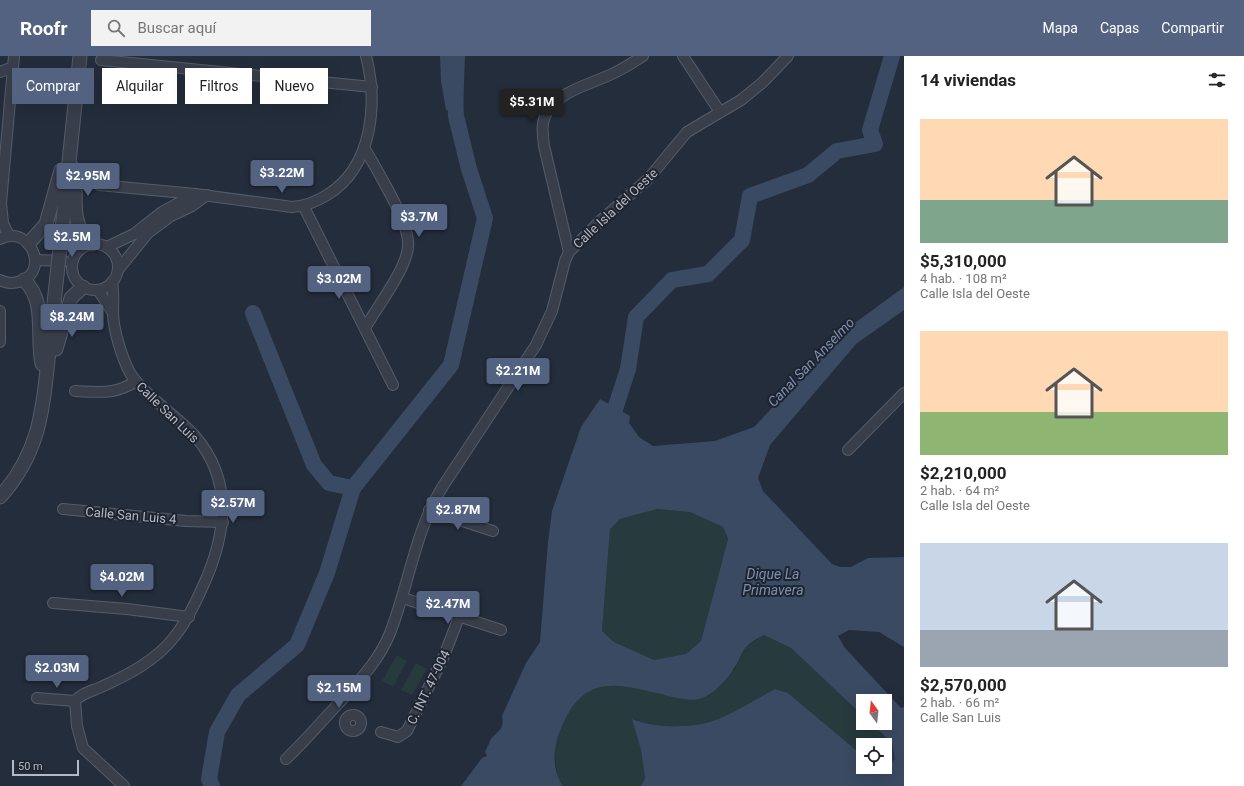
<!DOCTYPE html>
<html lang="es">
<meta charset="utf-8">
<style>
body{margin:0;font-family:Roboto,sans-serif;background:#f2f2f2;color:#222;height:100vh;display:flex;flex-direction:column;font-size:15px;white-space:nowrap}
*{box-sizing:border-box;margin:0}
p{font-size:13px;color:#767676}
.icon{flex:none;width:22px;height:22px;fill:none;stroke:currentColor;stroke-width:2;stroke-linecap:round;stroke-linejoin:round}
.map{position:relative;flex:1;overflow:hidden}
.drawer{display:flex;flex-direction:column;background:#fff;width:340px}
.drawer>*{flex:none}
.top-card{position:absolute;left:12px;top:12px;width:380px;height:36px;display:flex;gap:8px}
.needle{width:26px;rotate:345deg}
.tools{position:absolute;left:856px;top:638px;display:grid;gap:8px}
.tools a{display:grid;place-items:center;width:36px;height:36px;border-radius:0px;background:#fff;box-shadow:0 4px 16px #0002;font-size:20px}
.scale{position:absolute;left:12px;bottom:10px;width:67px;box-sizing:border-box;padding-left:4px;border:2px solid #b3bac6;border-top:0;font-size:11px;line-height:14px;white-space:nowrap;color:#b3bac6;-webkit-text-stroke:3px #1d2430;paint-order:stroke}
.price{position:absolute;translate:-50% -34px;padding:0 9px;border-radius:4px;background:#526280;color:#fff;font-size:13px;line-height:26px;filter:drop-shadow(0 1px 2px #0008)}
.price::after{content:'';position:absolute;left:50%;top:24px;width:12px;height:9px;margin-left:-6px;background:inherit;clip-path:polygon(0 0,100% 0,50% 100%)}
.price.on{background:#222;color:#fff}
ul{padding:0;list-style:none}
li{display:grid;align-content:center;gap:8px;height:212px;padding:0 16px}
li span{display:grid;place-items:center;height:124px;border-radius:0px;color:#555}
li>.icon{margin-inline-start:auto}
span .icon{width:72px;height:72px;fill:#fffc;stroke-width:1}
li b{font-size:17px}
h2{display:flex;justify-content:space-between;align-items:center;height:48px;padding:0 16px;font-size:17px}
.tag{padding:0 14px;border-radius:0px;background:#fff;box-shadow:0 4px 16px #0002;font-size:14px;line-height:36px}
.tag.on{background:#526280;color:#fff}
header{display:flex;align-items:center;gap:24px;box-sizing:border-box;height:56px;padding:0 20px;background:#526280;color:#fff}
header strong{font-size:19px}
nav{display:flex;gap:22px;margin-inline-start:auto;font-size:14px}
.search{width:280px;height:36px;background:#f2f2f2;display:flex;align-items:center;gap:10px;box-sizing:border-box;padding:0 14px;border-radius:0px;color:#767676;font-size:15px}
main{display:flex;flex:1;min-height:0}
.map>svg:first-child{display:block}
</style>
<header>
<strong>Roofr</strong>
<div class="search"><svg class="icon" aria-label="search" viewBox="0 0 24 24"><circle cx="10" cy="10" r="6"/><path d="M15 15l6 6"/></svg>Buscar aquí</div>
<nav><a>Mapa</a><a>Capas</a><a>Compartir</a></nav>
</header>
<main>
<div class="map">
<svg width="904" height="730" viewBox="0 0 904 730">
<rect width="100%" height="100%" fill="#242d3b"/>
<g fill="#273a3d">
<polygon points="656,453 690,456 723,471 728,483 701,585 686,598 654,604 614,586 602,575 610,473 620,463"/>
<path d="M764,579l27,13 72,68v7h8l21,20 3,17 -10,3v-18h-22v11l-75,-63 -13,-4c-17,9 -34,20 -51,28 -26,12 -66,12 -91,2l8,31 4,28 -4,8h-78l-5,-6 -4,-36 12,-29 17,-21 19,-9 32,2 41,10 59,-27 12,-23z"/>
<polygon points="397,599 407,605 393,631 382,625"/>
<polygon points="416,607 427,613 412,639 401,634"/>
</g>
<g fill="#3a4a63" fill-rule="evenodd">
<polygon points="440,0 465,0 463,55 446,54 441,25"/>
<path d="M904,231v23l-48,34 -86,101 -12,33 5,13 69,73 8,3h11l17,-9 36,-1v90l-25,-15 -30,-2 -11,6 7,12 56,60 3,-1v79h-263l4,-8 -4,-28 -9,-31c26,10 66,10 91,-2 18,-8 35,-19 52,-28l13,4 75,63v11h22v-4l10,-3 -3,-17 -21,-20h14v-22h-22v15l-72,-68 -27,-13c-6,3 -13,7 -18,12 -5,6 -7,15 -12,21 -7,12 -23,29 -36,31 -11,2 -26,-2 -37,-5 -49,-12 -79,-19 -101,37 -7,15 -8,41 3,55h-102l21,-28 5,-2 -2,-4c2,-4 4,-9 6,-13 6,-8 14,-9 11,-23l24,-53 14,-21 8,-100 4,-31 29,-84 19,-28 30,17 -1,7 10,14 14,9 62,-5 39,-14 94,-99zM657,453l33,3 33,15 5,12 -27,102 -15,13 -32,6 -40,-18 -12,-11 8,-102 10,-10z"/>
</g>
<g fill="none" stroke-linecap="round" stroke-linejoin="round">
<g stroke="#3a4a63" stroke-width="16">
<polyline points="253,257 314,409 329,427 353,432 451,309 485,162 469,113 456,60 453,0"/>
<polyline points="615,353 628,313 636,261 672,224 708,218 742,184 750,140 808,119 837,95 875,88 870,74 892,0"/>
<polyline points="212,730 209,723 217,676 238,639 297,589 327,517 353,432"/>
</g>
<g stroke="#565d69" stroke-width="12">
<g id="minor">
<polyline points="683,0 720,56"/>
<polyline points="101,4 372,31"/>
<polyline points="0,16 13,11"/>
<path d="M364,91c12,22 47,77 44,100 -2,23 -31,60 -43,81"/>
<path d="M99,129l96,9 97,13c14,-1 24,-5 35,-12 46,-28 51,-92 39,-139"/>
<polyline points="304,151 393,329"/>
<polyline points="9,180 3,167 1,147 14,0"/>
<path d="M0,183c28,-16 51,31 21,42 -8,3 -14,3 -21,-1"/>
<circle cx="95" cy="211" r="23"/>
<polyline points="107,191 134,178 162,156 195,138"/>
<path d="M569,196l-25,-106c-1,-11 -3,-20 1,-30 11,-25 47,-32 69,-43 10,-5 20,-11 29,-17"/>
<polyline points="36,204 64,205"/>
<polyline points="118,214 148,177 171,160 192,150 207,139"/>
<path d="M112,226c2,11 1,20 1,30 0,17 9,46 17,61 13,21 47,43 65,63 39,45 31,100 8,150 -8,18 -16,35 -28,50 -18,24 -47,39 -74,51 -8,4 -20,6 -26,14l2,25 6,22 41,38"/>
<polyline points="98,234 113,257"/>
<polyline points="0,255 0,286"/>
<path d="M75,335c24,1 41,4 61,-10"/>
<polyline points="848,394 904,337"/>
<polyline points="63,453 186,465 223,466"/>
<polyline points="429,454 493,475"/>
<polyline points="403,542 501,574"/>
<polyline points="53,547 127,553 189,561"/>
<polyline points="37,642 75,645"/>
<circle cx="353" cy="667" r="8"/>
<polyline points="381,676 398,681 407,675 444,600 459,561"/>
<path d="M286,703c19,-18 35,-37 52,-55 20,-22 41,-43 52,-71 19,-48 25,-103 53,-147l93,-141 16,-34 13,-50 4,-9 31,-31 48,-42 39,-47 54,-32 21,-17 26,-27"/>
</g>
</g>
<g stroke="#565d69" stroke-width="15">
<g id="tertiary">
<path d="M72,111c7,20 -1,41 7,59 3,7 8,12 13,18"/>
<polyline points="61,183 80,0"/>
<polyline points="29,187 46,168 61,114"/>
<path d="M24,224c23,21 12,56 18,84"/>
<polyline points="56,293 71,242 83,231"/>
<path d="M0,441c38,-42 43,-84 48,-137 3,-29 6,-57 9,-85"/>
</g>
</g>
<use href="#minor" stroke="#383f4b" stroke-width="10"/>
<use href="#tertiary" stroke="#383f4b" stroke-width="13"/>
<g stroke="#565d69" stroke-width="15" stroke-linecap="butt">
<polyline id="tertiary-bridge" points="57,219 61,183"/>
</g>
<use href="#tertiary-bridge" stroke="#383f4b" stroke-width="13"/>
</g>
<g text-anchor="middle" stroke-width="4" stroke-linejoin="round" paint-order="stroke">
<g font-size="13" fill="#b3bac6" stroke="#1d2430">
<text transform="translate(615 152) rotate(-43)" y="5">Calle Isla del Oeste</text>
<text transform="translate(168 356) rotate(44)" y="5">Calle San Luis</text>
<text transform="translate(131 459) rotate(5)" y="5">Calle San Luis 4</text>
<text transform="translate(428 631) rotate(-64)" y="5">C. INT. 47-004</text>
</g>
<g font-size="14" font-style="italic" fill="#7c8fad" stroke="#1d2430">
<text transform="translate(811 306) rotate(-46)" y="5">Canal San Anselmo</text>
<text x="773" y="523">Dique La<tspan x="773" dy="16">Primavera</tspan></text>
</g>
</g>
</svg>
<div class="tools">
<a><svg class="needle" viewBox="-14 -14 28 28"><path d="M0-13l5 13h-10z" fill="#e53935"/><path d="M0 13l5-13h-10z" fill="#767676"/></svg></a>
<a><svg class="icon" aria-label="locate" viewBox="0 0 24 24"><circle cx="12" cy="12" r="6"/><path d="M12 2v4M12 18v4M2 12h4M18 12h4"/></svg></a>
</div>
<div class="scale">50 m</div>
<b class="price on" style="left:532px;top:67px">$5.31M</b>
<b class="price" style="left:282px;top:138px">$3.22M</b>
<b class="price" style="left:88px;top:141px">$2.95M</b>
<b class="price" style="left:419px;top:182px">$3.7M</b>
<b class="price" style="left:72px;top:202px">$2.5M</b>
<b class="price" style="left:339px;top:244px">$3.02M</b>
<b class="price" style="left:72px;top:282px">$8.24M</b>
<b class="price" style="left:518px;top:336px">$2.21M</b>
<b class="price" style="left:233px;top:468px">$2.57M</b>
<b class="price" style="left:458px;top:475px">$2.87M</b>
<b class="price" style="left:122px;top:542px">$4.02M</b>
<b class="price" style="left:448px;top:569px">$2.47M</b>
<b class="price" style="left:57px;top:633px">$2.03M</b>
<b class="price" style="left:339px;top:653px">$2.15M</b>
<div class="top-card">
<a class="tag on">Comprar</a>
<a class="tag">Alquilar</a>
<a class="tag">Filtros</a>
<a class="tag">Nuevo</a>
</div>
</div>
<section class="drawer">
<h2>14 viviendas<svg class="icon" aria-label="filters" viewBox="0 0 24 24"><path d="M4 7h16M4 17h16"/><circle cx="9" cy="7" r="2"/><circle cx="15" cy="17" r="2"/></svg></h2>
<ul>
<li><span style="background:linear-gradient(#ffd9b3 65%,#7fa58c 0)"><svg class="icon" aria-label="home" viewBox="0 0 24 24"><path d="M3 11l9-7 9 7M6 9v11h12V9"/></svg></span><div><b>$5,310,000</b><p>4 hab. · 108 m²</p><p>Calle Isla del Oeste</p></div></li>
<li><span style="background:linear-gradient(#ffd9b3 65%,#8fb573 0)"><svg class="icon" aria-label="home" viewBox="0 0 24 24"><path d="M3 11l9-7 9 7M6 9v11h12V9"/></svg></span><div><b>$2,210,000</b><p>2 hab. · 64 m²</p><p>Calle Isla del Oeste</p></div></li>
<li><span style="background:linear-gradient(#c9d6e8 70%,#9aa5b1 0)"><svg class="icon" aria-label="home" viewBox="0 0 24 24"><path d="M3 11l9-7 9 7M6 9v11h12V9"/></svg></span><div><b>$2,570,000</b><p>2 hab. · 66 m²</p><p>Calle San Luis</p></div></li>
</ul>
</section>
</main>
